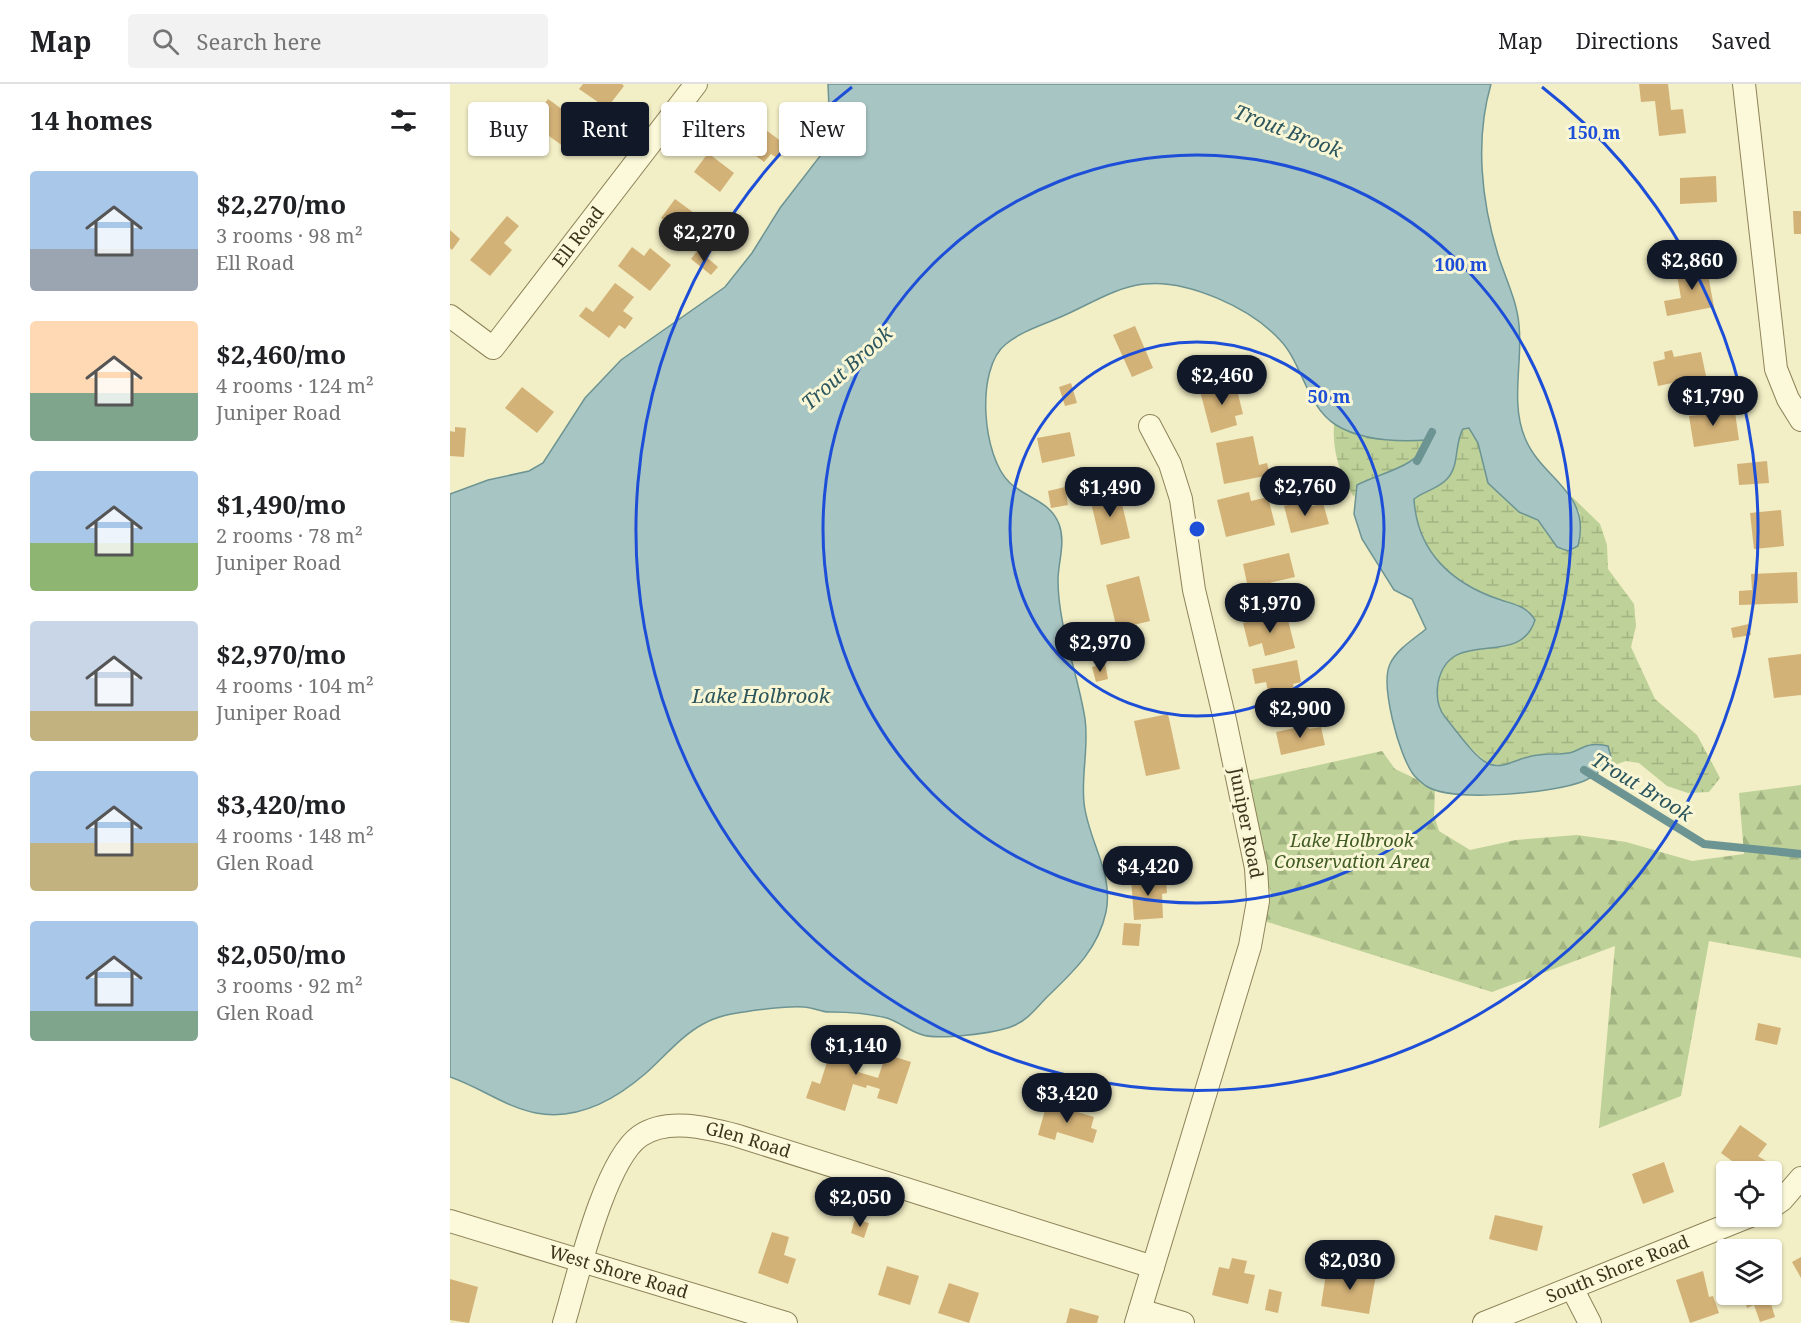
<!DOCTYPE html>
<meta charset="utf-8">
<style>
body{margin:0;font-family:"Noto Serif",serif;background:#f2f2f2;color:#202124;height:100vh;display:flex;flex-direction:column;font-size:22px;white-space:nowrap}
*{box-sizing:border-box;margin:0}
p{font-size:20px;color:#757577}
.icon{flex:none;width:33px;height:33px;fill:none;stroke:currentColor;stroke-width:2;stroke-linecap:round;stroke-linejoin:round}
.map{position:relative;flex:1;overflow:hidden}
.details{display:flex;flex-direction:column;background:#fff;width:450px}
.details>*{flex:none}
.hud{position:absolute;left:18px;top:18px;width:570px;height:54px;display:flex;gap:12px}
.buttons{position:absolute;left:1266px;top:1077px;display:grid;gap:12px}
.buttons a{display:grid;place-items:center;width:66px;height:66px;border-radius:6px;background:#fff;box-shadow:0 2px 4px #0004;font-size:30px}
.price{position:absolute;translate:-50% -51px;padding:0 14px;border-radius:21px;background:#111827;color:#fff;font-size:20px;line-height:39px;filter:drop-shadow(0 2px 3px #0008)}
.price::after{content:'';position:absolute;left:50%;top:36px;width:18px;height:14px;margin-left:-9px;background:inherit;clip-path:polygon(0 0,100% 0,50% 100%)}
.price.on{background:#222;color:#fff}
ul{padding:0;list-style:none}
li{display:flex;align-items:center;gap:18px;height:150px;padding:0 30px}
li span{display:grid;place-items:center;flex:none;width:168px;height:120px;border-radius:6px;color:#555}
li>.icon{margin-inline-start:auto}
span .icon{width:72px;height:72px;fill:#fffc;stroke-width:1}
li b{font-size:26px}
h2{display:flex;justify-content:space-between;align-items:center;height:72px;padding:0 30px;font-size:26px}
.tag{padding:0 21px;border-radius:6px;background:#fff;box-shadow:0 2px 4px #0004;font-size:21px;line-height:54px}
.tag.on{background:#111827;color:#fff}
header{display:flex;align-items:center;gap:36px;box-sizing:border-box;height:84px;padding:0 30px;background:#fff;border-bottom:2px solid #e0e0e0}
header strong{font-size:28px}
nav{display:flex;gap:33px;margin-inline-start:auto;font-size:21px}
.search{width:420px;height:54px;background:#f2f2f2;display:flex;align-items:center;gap:15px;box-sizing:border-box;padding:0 21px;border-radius:6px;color:#757577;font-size:22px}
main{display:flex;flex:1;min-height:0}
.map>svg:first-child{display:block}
</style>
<header>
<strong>Map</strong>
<div class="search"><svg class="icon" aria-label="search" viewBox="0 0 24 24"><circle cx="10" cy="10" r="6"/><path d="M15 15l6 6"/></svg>Search here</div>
<nav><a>Map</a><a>Directions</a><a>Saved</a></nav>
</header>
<main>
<section class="details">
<h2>14 homes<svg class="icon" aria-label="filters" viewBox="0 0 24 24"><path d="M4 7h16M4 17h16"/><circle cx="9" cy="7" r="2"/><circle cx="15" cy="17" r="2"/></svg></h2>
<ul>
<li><span style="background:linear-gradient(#a9c7e8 65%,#9aa5b1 0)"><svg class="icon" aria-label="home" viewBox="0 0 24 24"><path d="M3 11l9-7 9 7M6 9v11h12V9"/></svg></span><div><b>$2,270/mo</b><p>3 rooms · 98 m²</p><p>Ell Road</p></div></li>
<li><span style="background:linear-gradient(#ffd9b3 60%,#7fa58c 0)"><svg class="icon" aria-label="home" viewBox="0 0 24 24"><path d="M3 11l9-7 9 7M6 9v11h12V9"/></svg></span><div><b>$2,460/mo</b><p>4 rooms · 124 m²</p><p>Juniper Road</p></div></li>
<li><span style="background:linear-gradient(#a9c7e8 60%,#8fb573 0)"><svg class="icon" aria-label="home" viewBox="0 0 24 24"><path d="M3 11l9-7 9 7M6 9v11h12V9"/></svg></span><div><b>$1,490/mo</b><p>2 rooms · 78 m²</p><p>Juniper Road</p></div></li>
<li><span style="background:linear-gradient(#c9d6e8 75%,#c2b280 0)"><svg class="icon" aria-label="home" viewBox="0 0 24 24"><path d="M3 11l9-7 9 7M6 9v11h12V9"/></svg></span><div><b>$2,970/mo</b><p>4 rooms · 104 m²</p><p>Juniper Road</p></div></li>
<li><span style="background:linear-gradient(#a9c7e8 60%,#c2b280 0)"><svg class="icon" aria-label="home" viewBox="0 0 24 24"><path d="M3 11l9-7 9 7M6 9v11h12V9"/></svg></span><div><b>$3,420/mo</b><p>4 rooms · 148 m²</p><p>Glen Road</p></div></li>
<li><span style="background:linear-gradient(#a9c7e8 75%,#7fa58c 0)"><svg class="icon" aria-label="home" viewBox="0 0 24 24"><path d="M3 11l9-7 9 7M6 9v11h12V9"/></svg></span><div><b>$2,050/mo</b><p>3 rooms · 92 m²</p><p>Glen Road</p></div></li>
</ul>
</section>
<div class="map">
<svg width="1351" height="1239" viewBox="0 0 1351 1239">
<defs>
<pattern id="forest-firs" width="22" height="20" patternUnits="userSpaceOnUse" patternTransform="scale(1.5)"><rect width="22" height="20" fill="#bdd198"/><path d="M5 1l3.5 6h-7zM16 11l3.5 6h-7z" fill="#a3b483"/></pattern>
<pattern id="wetland-marsh" width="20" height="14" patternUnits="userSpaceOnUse" patternTransform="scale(1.5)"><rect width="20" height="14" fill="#bdd198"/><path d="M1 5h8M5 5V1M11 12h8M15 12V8" fill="none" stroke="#a3b483"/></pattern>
</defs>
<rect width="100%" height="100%" fill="#f2eec5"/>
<polygon fill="url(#forest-firs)" points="932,667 945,685 985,704 984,731 989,747 1020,766 1066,756 1127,751 1176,758 1242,777 1294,770 1289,709 1351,701 1351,874 1259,857 1231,1012 1149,1044 1165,862 1042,908 814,837 821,811 797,697"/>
<g fill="url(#wetland-marsh)">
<path d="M884,340c29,12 63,19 94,16 -11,28 -46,32 -70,45l-4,12c-14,-22 -22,-46 -20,-73z"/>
<path d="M1013,344h6l9,15 10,40 31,29 19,8 19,27 23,-34 -10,-18 30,29 7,21 1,24 26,35 2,22 -5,21 24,52 42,36 23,43 -11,14 -21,1 -21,-7 -28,-23 -13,-2 -21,7 6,-11 -21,-13 -19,9h-20l-24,4 -19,8 -20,-1 -19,-18 -30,-36 -3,-16 5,-22 10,-14 18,-8 47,-7 13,-32c-10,-6 -20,-8 -30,-12 -50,-19 -81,-44 -85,-100 14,-10 33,-15 40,-33 5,-12 2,-26 9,-38z"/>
</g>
<path fill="#a7c5c3" stroke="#6c9493" stroke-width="1.5" d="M378,0h663c-16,55 -10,116 7,171 7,22 19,46 21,70 4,37 -9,77 6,113 17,42 67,54 53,108l-10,5 -11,-4 -19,-27 -19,-8 -31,-29 -10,-40 -9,-15 -6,1c-9,15 -3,36 -16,50 -9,10 -23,12 -33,20 3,53 38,85 87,101 15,5 25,6 34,20 -16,51 -85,4 -97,63 -2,13 -1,24 7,34 10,12 30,41 44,47 14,5 26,-4 39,-7 14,-4 27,-2 41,-4 7,-1 14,-7 21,-8 5,-1 13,0 18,1l3,11c-6,11 -15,19 -27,24 -29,12 -131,22 -158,5 -4,-3 -10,-8 -13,-12 -14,-19 -33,-89 -23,-110 7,-15 24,-25 36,-35l-14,-30 -18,-9 -32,-51 -8,-25 3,-29c24,-13 61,-17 71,-45 -29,2 -66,1 -92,-15 -30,-19 -33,-61 -56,-85 -29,-32 -93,-61 -136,-56 -28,3 -54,20 -79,31 -19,9 -42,15 -59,29 -31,24 -24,113 4,139 16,15 40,18 49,41 7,19 -1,38 -1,56 0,47 20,93 27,139 4,28 -4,56 -1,84 4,38 30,69 22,109 -8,37 -32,59 -58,84 -11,11 -20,24 -35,30 -17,7 -77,15 -93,8 -12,-4 -21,-12 -33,-16 -20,-5 -37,-6 -56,-6 -9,1 -18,-5 -27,-5 -16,-1 -31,1 -47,3 -19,3 -37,4 -54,14 -22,12 -38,32 -57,49 -31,27 -68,48 -110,40 -31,-6 -56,-26 -86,-36v-583l38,-14 41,-9 14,-8 42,-65 36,-38 104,-73 27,-34 28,-45 44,-57 6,-18z"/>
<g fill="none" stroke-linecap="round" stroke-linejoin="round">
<g stroke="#6c9493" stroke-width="8">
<polyline points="967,377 982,348"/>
<polyline points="1134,686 1254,760 1351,770"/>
</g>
</g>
<g fill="#d3b278">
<polygon points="133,0 172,0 174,2 154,28 146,21 148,18 129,5"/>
<polygon points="1189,0 1218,0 1221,26 1233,25 1236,49 1209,52 1205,17 1191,18"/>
<polygon points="98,15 135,42 117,65 81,39"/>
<polygon points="288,24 302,35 306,29 316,37 312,43 336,61 327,74 321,70 314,78 272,46"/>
<polygon points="258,69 284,89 270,108 244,88"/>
<polygon points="1266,92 1267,118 1230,120 1230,94"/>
<polygon points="225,115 259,140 252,150 241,143 234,152 211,134"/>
<polygon points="1343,127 1351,127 1351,150 1344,150"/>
<polygon points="57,132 69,142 54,159 62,166 40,192 20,176"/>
<polygon points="0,146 10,155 2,166 0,164"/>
<polygon points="182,163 194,172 200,164 221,181 200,207 168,182"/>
<polygon points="248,166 268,183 261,191 241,175"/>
<polygon points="1256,180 1264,223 1217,232 1214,217 1231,214 1226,186"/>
<polygon points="165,199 184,213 173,227 183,234 175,245 169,241 159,254 129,232 136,223 143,228"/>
<polygon points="685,242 703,284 682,293 663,251"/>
<polygon points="1222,266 1224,273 1251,268 1256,292 1208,302 1203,278 1215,275 1214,268"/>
<polygon points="785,298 793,330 785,332 787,341 761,349 750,307"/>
<polygon points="621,299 627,319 615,322 609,303"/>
<polygon points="72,303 104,328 87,349 55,324"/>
<polygon points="1270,323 1271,329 1285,328 1289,356 1244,363 1239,332 1248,331 1248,326"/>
<polygon points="5,343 16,344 14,373 0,372 0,347 5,348"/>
<polygon points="620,348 625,372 592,379 587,354"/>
<polygon points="803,352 809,381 817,379 820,391 774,400 766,359"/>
<polygon points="1317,377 1319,399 1289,401 1287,380"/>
<polygon points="615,403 618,421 601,424 598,407"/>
<polygon points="669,407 680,454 651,461 640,414"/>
<polygon points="799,408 801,417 818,413 825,441 776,453 767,416"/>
<polygon points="850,417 852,425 873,419 879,440 841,449 834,422"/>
<polygon points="1331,426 1334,462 1304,465 1300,429"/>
<polygon points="839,469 845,493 798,504 793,480"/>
<polygon points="1347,488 1348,519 1289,521 1289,507 1302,506 1301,490"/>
<polygon points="689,492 700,537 667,545 656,501"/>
<polygon points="836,528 845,564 815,572 812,559 799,563 793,539"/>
<polygon points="1299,540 1301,551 1283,554 1281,544"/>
<polygon points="1351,570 1351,611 1324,614 1318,574"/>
<polygon points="847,576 851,598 843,600 846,617 821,622 816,598 805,600 802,585"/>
<polygon points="655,579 658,595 646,598 642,583"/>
<polygon points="718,630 730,685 696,692 684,637"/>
<polygon points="858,641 859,645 871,643 875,661 831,671 826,648"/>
<polygon points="711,791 711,797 716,797 717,809 712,810 713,834 684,836 681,793"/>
<polygon points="674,839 691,840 689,862 672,861"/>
<polygon points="1308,939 1331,944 1327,961 1305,956"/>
<polygon points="386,950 415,959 405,987 428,994 436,970 461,978 447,1020 427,1014 430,1005 417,1001 416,1004 403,1000 395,1027 356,1014 362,997 370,1000"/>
<polygon points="597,1019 644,1033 641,1044 647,1046 643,1059 607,1048 605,1056 588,1051"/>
<polygon points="1290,1041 1317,1060 1308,1072 1316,1077 1308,1088 1297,1088 1271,1069"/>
<polygon points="1214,1078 1224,1108 1193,1120 1182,1090"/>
<polygon points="1045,1131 1093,1142 1087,1167 1039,1155"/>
<polygon points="405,1135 419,1139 414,1154 401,1149"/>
<polygon points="322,1148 339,1153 334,1171 346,1175 338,1200 308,1189"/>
<polygon points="1351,1173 1351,1194 1342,1178"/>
<polygon points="782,1174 797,1177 794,1189 805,1191 798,1220 762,1211 769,1183 779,1185"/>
<polygon points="437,1182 469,1192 460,1221 428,1211"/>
<polygon points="910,1182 927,1185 919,1230 871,1222 876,1190 908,1195"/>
<polygon points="1253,1187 1259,1213 1263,1212 1269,1229 1240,1239 1226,1196"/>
<polygon points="0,1195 28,1203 19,1239 0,1236"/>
<polygon points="499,1199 529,1209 519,1239 488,1229"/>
<polygon points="819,1205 832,1208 828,1229 815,1226"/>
<polygon points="1286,1210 1318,1210 1325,1233 1310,1238 1304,1221 1297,1224 1294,1214 1288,1216"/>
<polygon points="620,1224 649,1232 647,1239 616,1239"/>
</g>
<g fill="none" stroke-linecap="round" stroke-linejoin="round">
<g stroke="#8e8259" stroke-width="24">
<g id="street">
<polyline points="1294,0 1326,285 1338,315 1351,336"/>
<path id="s1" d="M0,232l43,32 203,-264"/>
<polyline points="1322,1123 1332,1116 1351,1094"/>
<path id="s2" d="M0,1137l336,102"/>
<polyline points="1122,1204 1140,1239"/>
<polyline points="690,1226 733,1239"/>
<path id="s3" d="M114,1239c13,-43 40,-162 76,-187 28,-19 68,-8 98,0l415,131"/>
<polyline points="686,1239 800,862 808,817 806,784 775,636 744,506 731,415 720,380 700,342"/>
<path id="s4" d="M1034,1239l266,-107"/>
</g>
</g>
<use href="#street" stroke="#fbf9d9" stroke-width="22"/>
</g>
<g fill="none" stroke="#1d4ed8" stroke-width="3">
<circle cx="747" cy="445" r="187"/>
<circle cx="747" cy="445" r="374"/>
<path d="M1092 3A561 561 0 1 1 402 3"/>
</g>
<g text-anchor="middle" stroke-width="6" stroke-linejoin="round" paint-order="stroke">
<g font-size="18" fill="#3d341e" stroke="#f8f6d5">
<text dy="6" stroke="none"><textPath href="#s1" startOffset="194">Ell Road</textPath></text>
<text transform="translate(796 739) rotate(79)" y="6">Juniper Road</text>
<text dy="6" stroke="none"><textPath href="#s3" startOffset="316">Glen Road</textPath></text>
<text dy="6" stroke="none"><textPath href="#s4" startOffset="144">South Shore Road</textPath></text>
<text dy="6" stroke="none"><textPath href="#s2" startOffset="176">West Shore Road</textPath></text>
</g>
<g font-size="18" font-style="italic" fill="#405b23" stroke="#f8f6d5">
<text x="902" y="763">Lake Holbrook<tspan x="902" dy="21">Conservation Area</tspan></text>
</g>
<g font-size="20" font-style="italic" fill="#2c565e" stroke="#f8f6d5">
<text transform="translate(838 47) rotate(21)" y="7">Trout Brook</text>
<text transform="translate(397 284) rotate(-42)" y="7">Trout Brook</text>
<text x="311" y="619">Lake Holbrook</text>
<text transform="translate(1192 703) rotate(31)" y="7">Trout Brook</text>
</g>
</g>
<circle cx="747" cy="445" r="9" fill="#1d4ed8" stroke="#f8f6d5" stroke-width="3"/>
<g font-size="18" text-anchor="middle" font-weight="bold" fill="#1d4ed8" stroke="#f8f6d5" stroke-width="6" stroke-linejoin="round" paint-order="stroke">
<text x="1144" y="55">150 m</text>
<text x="1011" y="187">100 m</text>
<text x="879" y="319">50 m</text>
</g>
</svg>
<div class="buttons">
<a><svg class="icon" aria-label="locate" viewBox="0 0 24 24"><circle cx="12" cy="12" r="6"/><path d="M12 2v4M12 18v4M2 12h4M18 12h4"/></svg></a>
<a><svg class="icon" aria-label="layers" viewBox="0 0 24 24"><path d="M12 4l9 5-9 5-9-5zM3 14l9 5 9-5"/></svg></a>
</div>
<b class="price on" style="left:254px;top:179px">$2,270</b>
<b class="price" style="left:1242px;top:207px">$2,860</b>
<b class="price" style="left:772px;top:322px">$2,460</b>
<b class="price" style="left:1263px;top:343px">$1,790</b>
<b class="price" style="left:855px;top:433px">$2,760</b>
<b class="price" style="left:660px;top:434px">$1,490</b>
<b class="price" style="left:820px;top:550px">$1,970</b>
<b class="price" style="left:650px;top:589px">$2,970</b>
<b class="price" style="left:850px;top:655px">$2,900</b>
<b class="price" style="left:698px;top:813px">$4,420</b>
<b class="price" style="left:406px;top:992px">$1,140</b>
<b class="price" style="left:617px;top:1040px">$3,420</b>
<b class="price" style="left:410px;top:1144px">$2,050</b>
<b class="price" style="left:900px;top:1207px">$2,030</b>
<div class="hud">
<a class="tag">Buy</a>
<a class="tag on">Rent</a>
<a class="tag">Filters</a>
<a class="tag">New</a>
</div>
</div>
</main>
